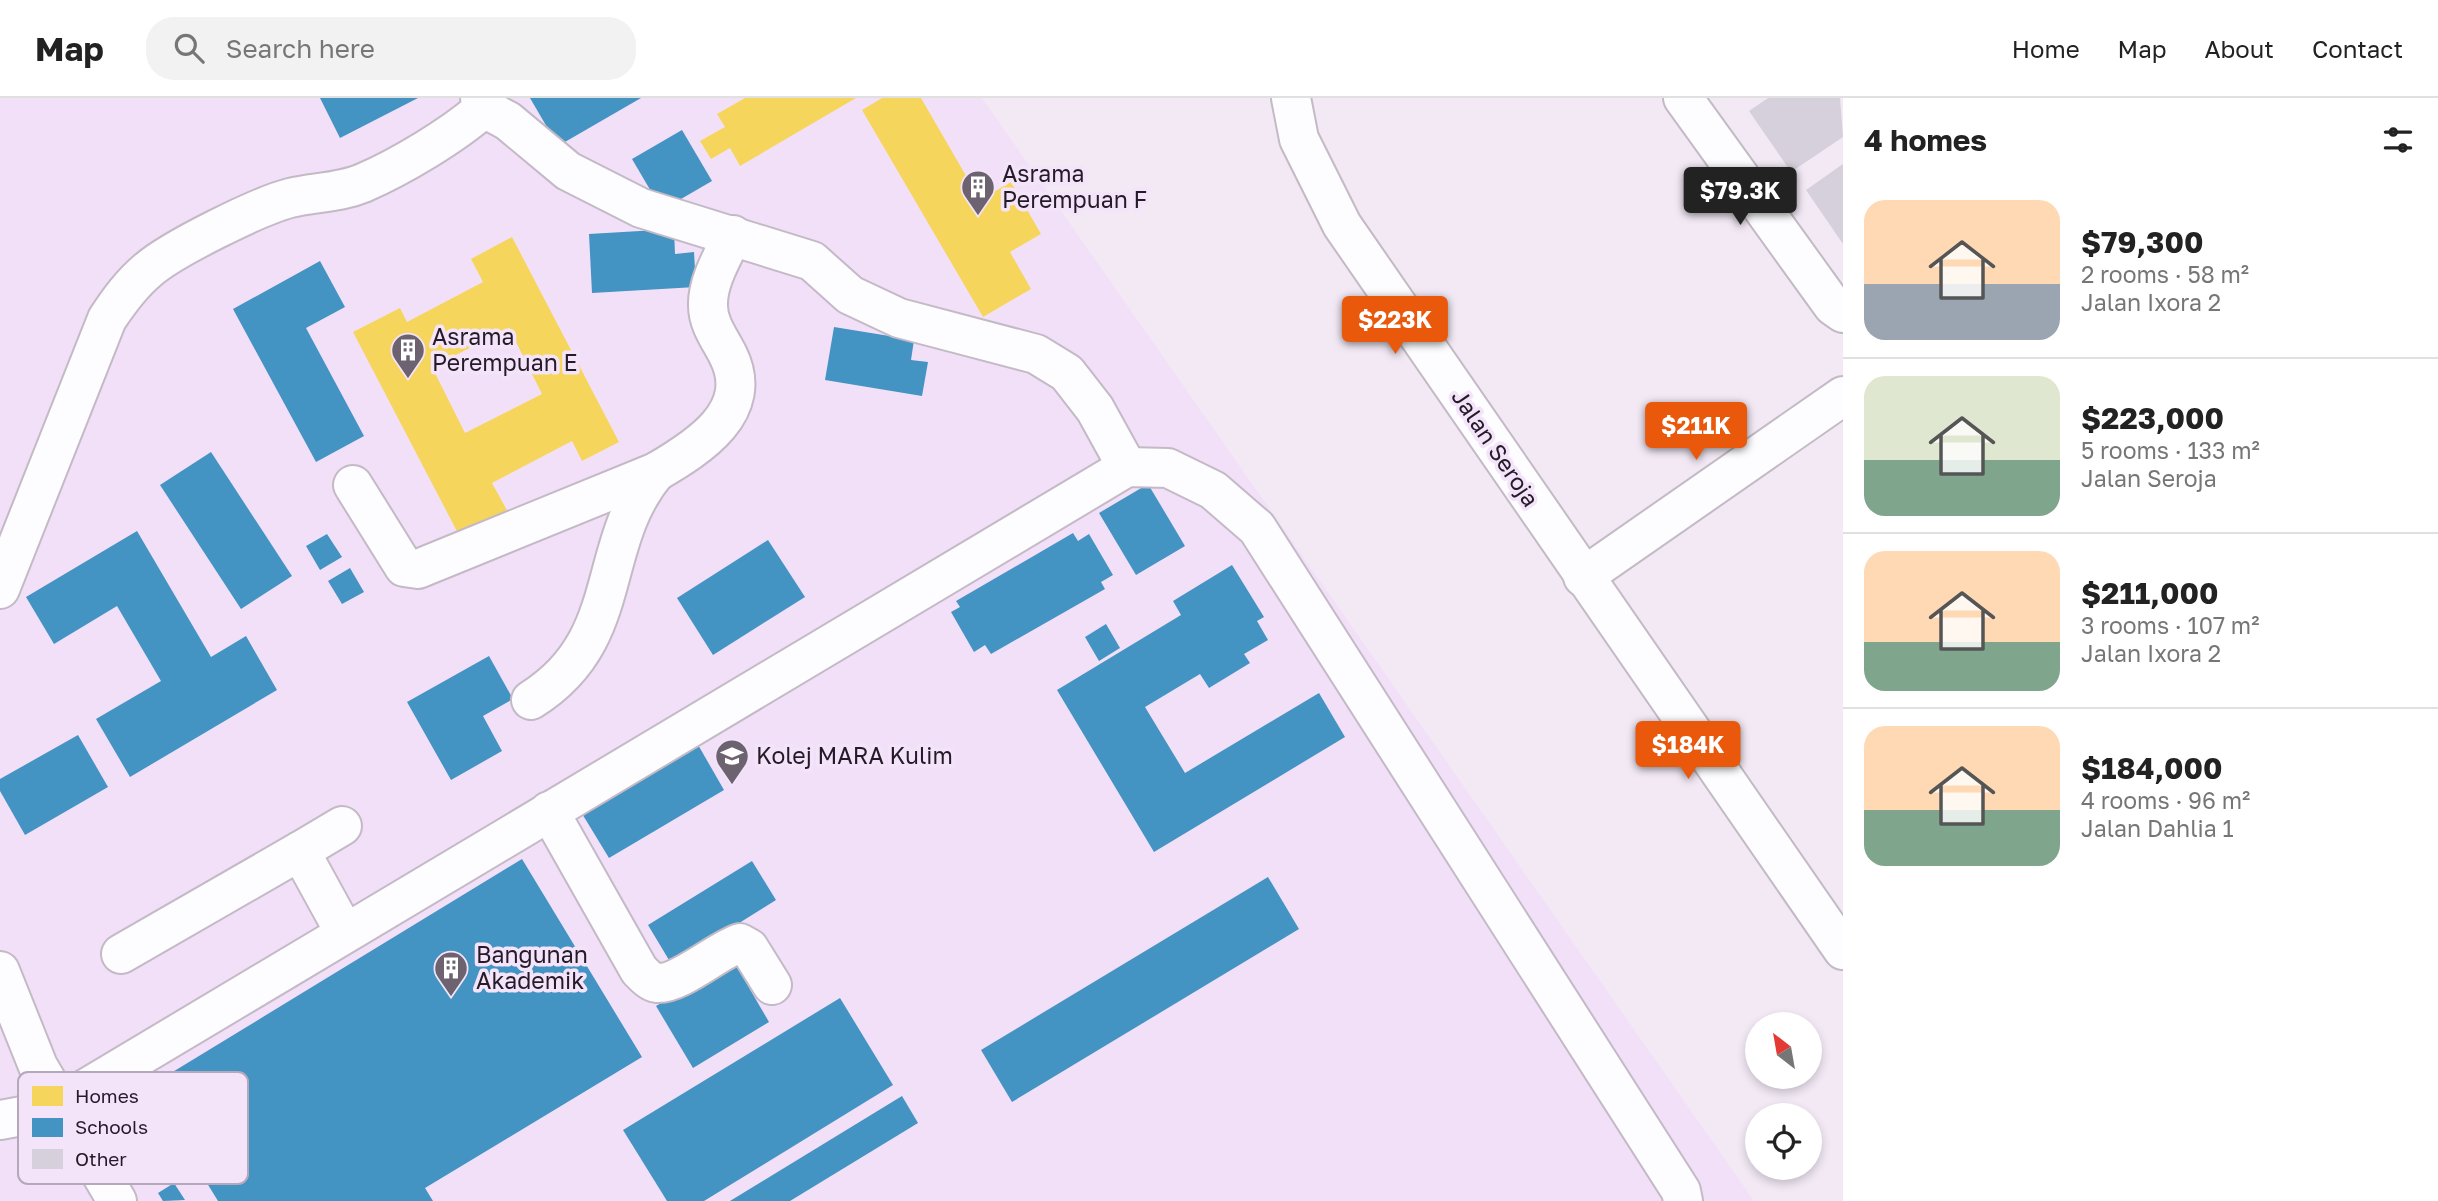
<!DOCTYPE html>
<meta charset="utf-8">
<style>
body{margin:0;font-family:"Golos Text",sans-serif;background:#f2f2f2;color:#222;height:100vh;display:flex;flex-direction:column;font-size:26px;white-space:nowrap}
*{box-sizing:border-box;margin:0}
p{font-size:23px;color:#767676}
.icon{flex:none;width:38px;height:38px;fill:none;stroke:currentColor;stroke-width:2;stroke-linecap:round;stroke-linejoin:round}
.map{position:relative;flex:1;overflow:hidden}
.sheet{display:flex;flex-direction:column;background:#fff;width:595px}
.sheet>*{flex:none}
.needle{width:46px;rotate:329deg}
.tools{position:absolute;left:1745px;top:914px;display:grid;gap:14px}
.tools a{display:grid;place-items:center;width:77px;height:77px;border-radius:50%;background:#fff;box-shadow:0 4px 10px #0003;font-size:35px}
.price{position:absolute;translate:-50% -60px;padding:0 16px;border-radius:7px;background:#ea580c;color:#fff;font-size:23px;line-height:46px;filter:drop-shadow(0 2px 4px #0008)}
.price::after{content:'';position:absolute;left:50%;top:42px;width:21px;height:16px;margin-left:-10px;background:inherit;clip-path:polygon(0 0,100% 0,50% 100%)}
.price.selected{background:#222;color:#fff}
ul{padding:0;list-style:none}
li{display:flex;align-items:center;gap:21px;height:175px;padding:0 21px}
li+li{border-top:2px solid #e0e0e0}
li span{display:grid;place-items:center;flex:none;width:196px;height:140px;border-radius:21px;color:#555}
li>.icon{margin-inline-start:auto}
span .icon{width:84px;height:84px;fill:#fffc;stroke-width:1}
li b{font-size:30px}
h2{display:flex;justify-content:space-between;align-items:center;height:84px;padding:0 21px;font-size:30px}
header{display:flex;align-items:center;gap:42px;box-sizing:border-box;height:98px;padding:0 35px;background:#fff;border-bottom:2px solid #e0e0e0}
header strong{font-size:33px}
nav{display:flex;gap:38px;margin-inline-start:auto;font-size:24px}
.search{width:490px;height:63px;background:#f2f2f2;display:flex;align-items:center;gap:18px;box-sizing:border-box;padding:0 24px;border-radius:28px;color:#767676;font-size:26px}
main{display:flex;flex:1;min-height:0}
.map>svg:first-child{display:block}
</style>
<header>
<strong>Map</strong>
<div class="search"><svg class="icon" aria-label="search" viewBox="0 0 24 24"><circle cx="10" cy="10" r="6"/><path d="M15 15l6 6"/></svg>Search here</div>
<nav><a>Home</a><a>Map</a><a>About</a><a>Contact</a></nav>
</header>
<main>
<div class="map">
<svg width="1843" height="1103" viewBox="0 0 1843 1103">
<rect width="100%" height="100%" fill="#f2e9f5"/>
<polygon fill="#f2e0f8" points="0,0 982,0 1754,1103 0,1103"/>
<g fill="#f6d55c" fill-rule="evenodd">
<polygon points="745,0 856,0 740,68 730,50 711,61 700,43 725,29 717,16"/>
<polygon points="882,0 921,0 980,102 1011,84 1041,136 1010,154 1031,191 983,219 862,12"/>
<path d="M512,139l107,205 -37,19 -10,-20 -80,42 17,31 -48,25 -108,-207 47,-24 7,14 76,-40 -12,-23zM509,230l33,66 -77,39 -33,-66z"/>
</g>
<g fill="#4393c3">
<polygon points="320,0 418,0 340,40"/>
<polygon points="530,0 641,0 558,48"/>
<polygon points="682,32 712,83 662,112 632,61"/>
<polygon points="674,131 675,156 694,154 696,189 592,195 589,136"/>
<polygon points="320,163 345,209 306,230 364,338 316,364 233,211"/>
<polygon points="834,229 914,242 911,262 928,264 922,298 825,282"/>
<polygon points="211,354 292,478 241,511 160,387"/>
<polygon points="1148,386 1185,448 1136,477 1099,415"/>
<polygon points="137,433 211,559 246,538 277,592 130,679 96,621 161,583 117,508 54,546 26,499"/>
<polygon points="1073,435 1078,443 1089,436 1113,477 1101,484 1105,491 991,556 985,547 974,554 951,514 960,509 956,503"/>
<polygon points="327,436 342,459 320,472 306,448"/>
<polygon points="768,442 805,499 713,557 677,500"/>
<polygon points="1232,467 1264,519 1257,523 1268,542 1244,556 1250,565 1209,590 1200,576 1145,609 1185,675 1319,595 1345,639 1154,754 1057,592 1181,517 1173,503"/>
<polygon points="350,470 364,494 342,506 328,483"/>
<polygon points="1106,526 1120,550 1099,563 1085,539"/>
<polygon points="489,558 513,601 483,618 502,653 451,682 407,604"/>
<polygon points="78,637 108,689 25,737 0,693 0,681"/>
<polygon points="697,645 724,692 609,760 581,714"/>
<polygon points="522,761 642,959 425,1090 433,1103 218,1103 148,989"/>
<polygon points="752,763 776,802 672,867 648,827"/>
<polygon points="1268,779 1299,831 1012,1004 981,952"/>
<polygon points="733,862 769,924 693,970 656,908"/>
<polygon points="840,900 893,987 704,1103 667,1103 623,1032"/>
<polygon points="902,998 918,1025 790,1103 730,1103"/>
<polygon points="174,1085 185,1102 163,1103 158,1095"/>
</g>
<g fill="#d6d0dd">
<polygon points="1768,0 1840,0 1843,39 1791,74 1749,13"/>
<polygon points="1843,66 1843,146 1806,92"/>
</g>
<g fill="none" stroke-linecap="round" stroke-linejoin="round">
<g stroke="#c3bac6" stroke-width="42">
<g id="minor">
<polyline points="1291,0 1299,41 1342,127 1843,852"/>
<polyline points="1683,0 1833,208 1843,215"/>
<polyline points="484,10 508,23 568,73 641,110 812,163 850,197 899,220 1036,256 1067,275 1095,311 1127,369"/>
<path d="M353,387l51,82 14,2 238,-97c43,-25 100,-61 72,-117 -8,-16 -20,-31 -20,-49 -1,-24 15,-50 25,-71"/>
<polyline points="1583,479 1843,298"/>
<path d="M0,491l107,-270c12,-18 24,-35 41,-49 24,-21 111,-64 142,-72 24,-6 49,-5 73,-15 37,-16 91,-48 121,-75l-4,-10"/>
<path d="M531,602c96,-60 63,-154 125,-228"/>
<path d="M549,713l90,159c5,5 11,12 18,13 22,2 61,-33 83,-40l9,5 23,37"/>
<polyline points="300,753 342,728"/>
<polyline points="121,856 300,753 345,835"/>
<polyline points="0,873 38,968 117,1103"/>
<polyline points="0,1022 38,1015 60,1006 1127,369 1168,370 1213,392 1257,430 1681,1093 1683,1103"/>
</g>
</g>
<use href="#minor" stroke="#fdfcfe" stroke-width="38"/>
</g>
<defs>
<g id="building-pin" transform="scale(1.75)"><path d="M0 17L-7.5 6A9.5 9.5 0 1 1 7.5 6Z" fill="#6d6370" stroke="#f4e4fa"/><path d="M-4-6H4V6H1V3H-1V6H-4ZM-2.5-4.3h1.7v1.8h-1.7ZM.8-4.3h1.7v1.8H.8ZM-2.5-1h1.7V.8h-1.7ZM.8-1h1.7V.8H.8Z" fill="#fff"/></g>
<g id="university-pin" transform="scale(1.75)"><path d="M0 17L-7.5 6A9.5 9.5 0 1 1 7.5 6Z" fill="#6d6370" stroke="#f4e4fa"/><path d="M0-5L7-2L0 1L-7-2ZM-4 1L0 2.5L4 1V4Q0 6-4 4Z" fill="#fff"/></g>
</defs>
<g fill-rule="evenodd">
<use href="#building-pin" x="978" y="89"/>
<use href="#building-pin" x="408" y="252"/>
<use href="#university-pin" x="732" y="658"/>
<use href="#building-pin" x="451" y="870"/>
</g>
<g text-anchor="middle" stroke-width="7" stroke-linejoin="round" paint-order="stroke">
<g font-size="23" fill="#251b28" stroke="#f4e4fa" text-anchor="start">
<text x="1002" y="84">Asrama<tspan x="1002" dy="26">Perempuan F</tspan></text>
<text x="432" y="247">Asrama<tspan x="432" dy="26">Perempuan E</tspan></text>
<text x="756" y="666">Kolej MARA Kulim</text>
<text x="476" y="865">Bangunan<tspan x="476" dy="26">Akademik</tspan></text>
</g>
<g font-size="23" fill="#251b28" stroke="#f4e4fa">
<text transform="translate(1495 350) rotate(56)" y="8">Jalan Seroja</text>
</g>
</g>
<rect x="18" y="974" width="230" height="112" rx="10" fill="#f4e4fa" stroke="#b6a8bb" stroke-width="2"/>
<rect x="32" y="988" width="31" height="20" fill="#f6d55c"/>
<rect x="32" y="1020" width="31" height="19" fill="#4393c3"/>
<rect x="32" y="1051" width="31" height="20" fill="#d6d0dd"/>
<g font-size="19" fill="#251b28">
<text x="75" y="1005">Homes</text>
<text x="75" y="1036">Schools</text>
<text x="75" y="1068">Other</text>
</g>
</svg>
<div class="tools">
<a><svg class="needle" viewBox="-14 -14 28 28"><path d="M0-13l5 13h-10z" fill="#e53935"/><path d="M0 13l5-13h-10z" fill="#767676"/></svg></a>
<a><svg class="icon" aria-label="locate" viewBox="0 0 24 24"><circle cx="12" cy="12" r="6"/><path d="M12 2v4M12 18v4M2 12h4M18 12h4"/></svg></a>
</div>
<b class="price selected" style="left:1740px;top:129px">$79.3K</b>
<b class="price" style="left:1395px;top:258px">$223K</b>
<b class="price" style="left:1696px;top:364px">$211K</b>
<b class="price" style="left:1688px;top:683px">$184K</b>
</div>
<section class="sheet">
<h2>4 homes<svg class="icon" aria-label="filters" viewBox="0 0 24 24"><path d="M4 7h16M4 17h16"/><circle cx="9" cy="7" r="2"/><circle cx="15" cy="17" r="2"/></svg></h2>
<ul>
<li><span style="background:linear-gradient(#ffd9b3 60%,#9aa5b1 0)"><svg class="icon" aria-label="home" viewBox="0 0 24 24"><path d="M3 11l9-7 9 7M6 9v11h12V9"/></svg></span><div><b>$79,300</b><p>2 rooms · 58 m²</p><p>Jalan Ixora 2</p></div></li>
<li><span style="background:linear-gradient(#dfe7d0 60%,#7fa58c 0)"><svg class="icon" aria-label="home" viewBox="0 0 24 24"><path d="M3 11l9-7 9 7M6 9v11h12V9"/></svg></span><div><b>$223,000</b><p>5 rooms · 133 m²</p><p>Jalan Seroja</p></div></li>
<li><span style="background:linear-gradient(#ffd9b3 65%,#7fa58c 0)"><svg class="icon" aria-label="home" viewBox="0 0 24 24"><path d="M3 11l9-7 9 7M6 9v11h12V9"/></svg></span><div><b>$211,000</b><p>3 rooms · 107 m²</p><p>Jalan Ixora 2</p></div></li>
<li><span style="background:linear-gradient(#ffd9b3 60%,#7fa58c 0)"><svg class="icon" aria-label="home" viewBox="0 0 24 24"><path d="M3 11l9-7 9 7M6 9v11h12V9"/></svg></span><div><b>$184,000</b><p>4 rooms · 96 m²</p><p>Jalan Dahlia 1</p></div></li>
</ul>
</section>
</main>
